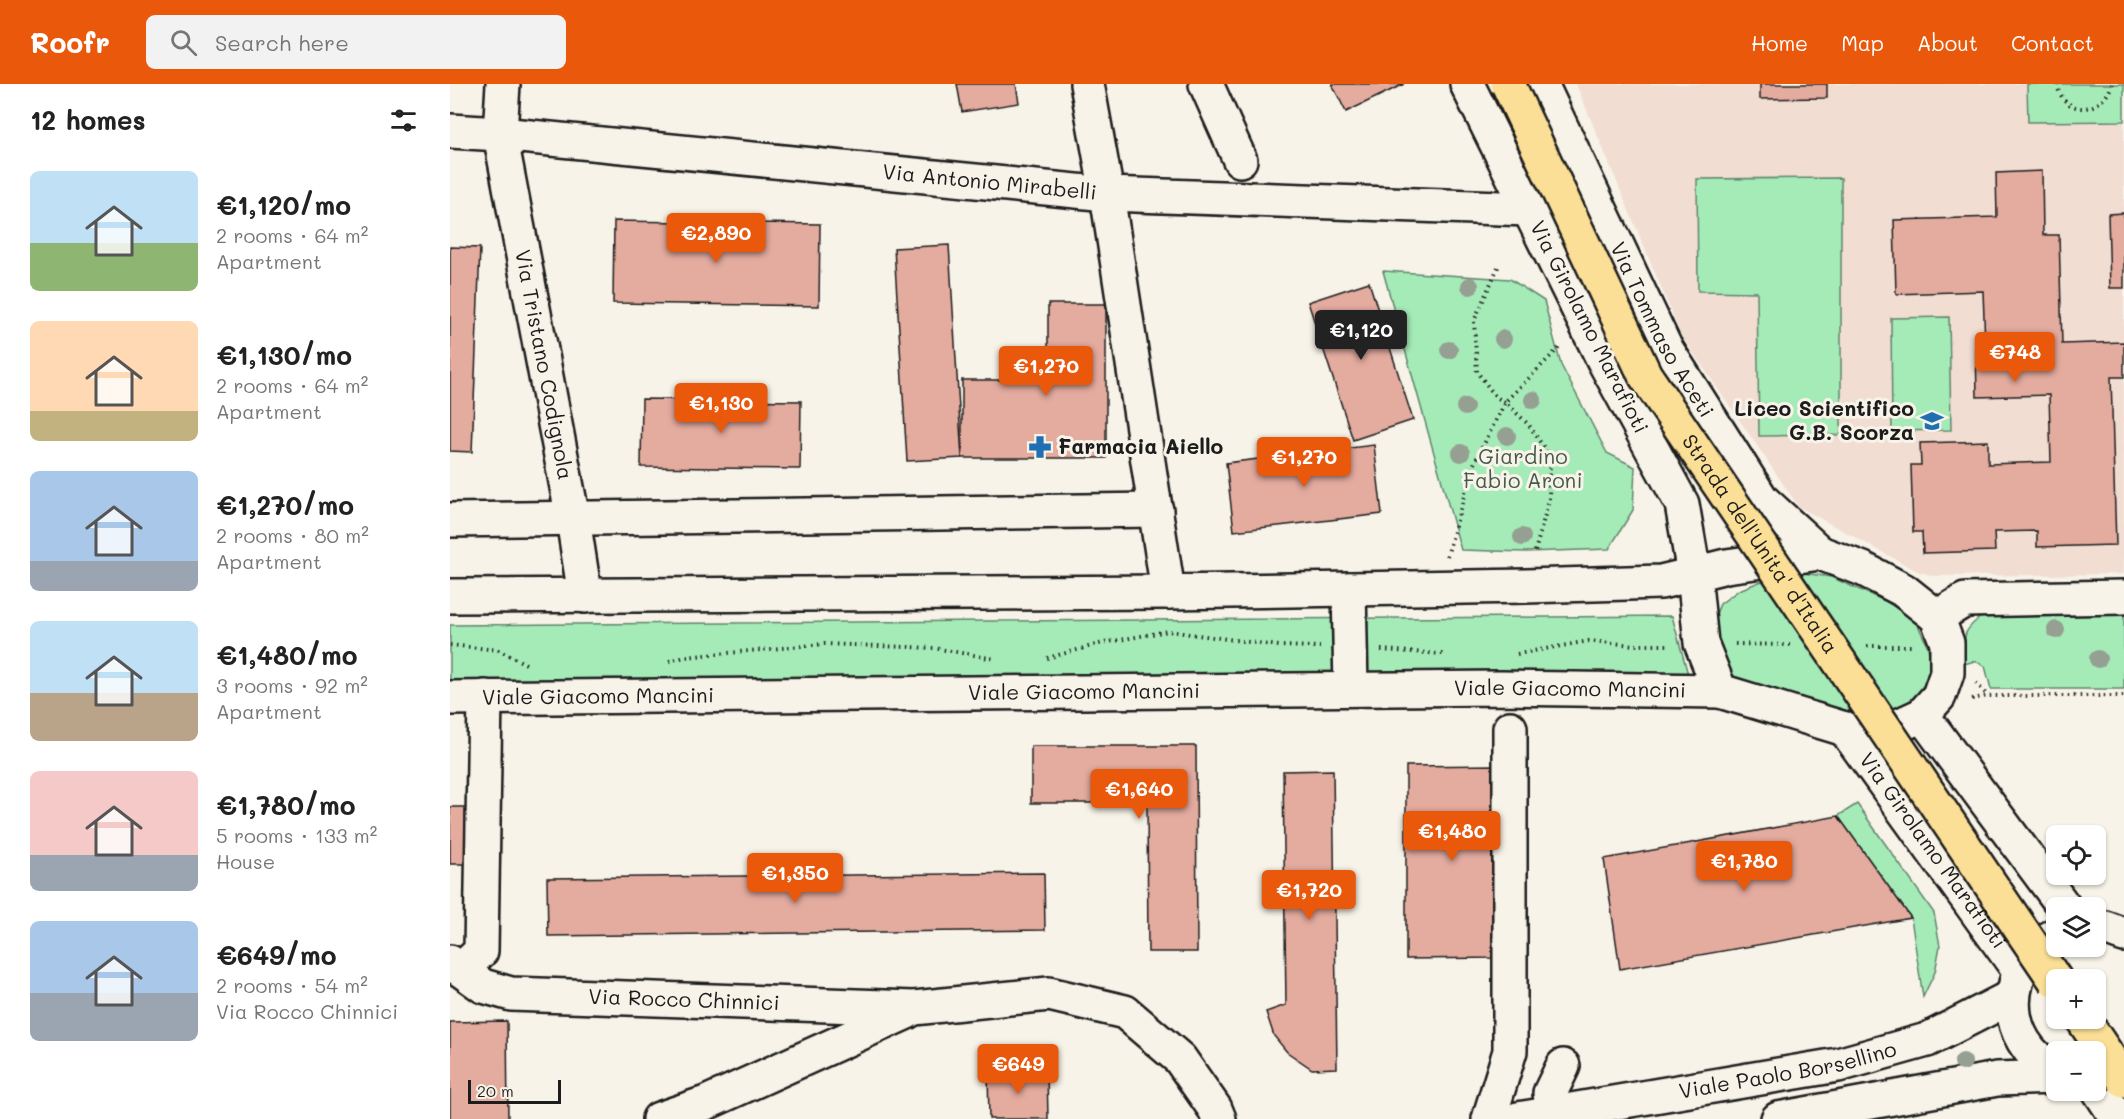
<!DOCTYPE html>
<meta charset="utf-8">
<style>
body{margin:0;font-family:Mali,sans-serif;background:#f2f2f2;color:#222;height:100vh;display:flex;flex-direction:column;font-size:22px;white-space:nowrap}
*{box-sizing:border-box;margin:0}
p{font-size:20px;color:#767676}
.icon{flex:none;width:33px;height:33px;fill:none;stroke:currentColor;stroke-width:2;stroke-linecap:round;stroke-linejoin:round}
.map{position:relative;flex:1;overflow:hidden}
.side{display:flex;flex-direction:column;background:#fff;width:450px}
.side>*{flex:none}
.buttons{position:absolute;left:1596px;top:741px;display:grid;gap:12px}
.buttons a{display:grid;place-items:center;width:60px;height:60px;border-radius:9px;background:#fff;box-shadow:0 2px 4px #0004;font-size:30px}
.scale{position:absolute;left:18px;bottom:15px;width:93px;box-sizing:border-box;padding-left:6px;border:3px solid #1c1c1c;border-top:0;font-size:16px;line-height:21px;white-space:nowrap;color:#1c1c1c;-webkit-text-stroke:4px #f7f3e8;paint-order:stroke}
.price{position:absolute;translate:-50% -51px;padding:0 14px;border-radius:6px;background:#ea580c;color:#fff;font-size:20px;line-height:39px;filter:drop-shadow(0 2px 3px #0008)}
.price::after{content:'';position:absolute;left:50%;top:36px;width:18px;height:14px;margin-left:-9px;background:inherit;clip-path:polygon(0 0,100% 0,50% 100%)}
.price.current{background:#222;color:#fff}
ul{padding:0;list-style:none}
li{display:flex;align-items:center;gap:18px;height:150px;padding:0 30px}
li span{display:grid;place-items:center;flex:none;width:168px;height:120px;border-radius:9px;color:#555}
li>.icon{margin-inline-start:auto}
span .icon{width:72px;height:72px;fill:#fffc;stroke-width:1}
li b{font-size:26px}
h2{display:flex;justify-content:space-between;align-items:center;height:72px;padding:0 30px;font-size:26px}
header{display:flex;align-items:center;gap:36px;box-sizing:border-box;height:84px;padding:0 30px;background:#ea580c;color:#fff}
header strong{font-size:28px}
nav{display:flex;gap:33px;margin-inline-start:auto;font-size:21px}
.search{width:420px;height:54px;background:#f2f2f2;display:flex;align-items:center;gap:15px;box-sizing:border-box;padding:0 21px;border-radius:9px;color:#767676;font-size:22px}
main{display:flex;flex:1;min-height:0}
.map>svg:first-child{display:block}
</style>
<header>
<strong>Roofr</strong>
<div class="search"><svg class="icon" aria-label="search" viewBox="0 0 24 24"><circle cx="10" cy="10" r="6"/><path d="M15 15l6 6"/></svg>Search here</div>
<nav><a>Home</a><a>Map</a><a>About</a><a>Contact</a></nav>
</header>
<main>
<section class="side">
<h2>12 homes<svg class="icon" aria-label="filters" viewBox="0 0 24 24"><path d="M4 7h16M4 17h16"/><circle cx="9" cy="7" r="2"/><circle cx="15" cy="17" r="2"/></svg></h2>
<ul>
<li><span style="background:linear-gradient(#bfe0f5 60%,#8fb573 0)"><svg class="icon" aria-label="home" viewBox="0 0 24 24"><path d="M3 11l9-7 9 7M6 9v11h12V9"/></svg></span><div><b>€1,120/mo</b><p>2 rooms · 64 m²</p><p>Apartment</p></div></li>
<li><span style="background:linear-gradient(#ffd9b3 75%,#c2b280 0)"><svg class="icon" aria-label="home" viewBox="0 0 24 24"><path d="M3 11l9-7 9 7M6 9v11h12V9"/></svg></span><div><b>€1,130/mo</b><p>2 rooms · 64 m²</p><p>Apartment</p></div></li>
<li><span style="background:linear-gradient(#a9c7e8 75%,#9aa5b1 0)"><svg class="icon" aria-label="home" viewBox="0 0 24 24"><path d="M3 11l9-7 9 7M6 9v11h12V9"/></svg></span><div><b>€1,270/mo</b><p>2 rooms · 80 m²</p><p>Apartment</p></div></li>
<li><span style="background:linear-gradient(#bfe0f5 60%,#b9a48a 0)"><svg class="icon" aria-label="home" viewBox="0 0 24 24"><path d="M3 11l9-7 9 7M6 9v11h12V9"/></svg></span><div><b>€1,480/mo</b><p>3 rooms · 92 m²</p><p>Apartment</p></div></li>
<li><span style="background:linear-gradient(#f6c9c9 70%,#9aa5b1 0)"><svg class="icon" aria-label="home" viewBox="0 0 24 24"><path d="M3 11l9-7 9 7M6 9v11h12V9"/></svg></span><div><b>€1,780/mo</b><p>5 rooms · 133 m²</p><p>House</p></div></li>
<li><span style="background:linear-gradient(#a9c7e8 60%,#9aa5b1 0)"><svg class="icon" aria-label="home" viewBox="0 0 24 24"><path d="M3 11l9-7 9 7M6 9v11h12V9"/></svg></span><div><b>€649/mo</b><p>2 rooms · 54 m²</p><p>Via Rocco Chinnici</p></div></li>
</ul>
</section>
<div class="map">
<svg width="1674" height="1035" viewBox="0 0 1674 1035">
<rect width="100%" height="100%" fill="#f7f3e8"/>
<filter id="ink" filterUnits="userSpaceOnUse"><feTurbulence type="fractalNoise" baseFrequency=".0167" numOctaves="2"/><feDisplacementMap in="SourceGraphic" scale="12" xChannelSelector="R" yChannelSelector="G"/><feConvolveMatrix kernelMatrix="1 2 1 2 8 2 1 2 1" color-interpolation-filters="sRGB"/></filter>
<g filter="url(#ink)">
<polygon fill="#f1ddd2" points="1126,0 1577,0 1578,38 1674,37 1674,490 1485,492 1469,488 1349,423 1231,251"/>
<g fill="#a5ebb8" stroke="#60846a" stroke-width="1.5">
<polygon points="1577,0 1674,0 1674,37 1578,38"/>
<polygon points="1391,94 1391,351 1309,352 1307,208 1248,207 1247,95"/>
<polygon points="933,187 1060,195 1094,217 1111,281 1157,369 1185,383 1183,426 1159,465 1076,468 1011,466"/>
<polygon points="1499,233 1501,346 1442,347 1441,234"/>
<polygon points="1346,488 1381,493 1437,518 1466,537 1478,563 1481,590 1467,611 1451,623 1394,628 1290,599 1267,572 1262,540 1270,520 1289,506 1317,495"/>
<path d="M1674,525v80h-133l-6,-23 -10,-5 -11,3c4,-26 -8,-28 18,-48z"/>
<polygon points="1222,532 1239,594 0,603 0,541"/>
<polygon points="1407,720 1484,829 1490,862 1485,888 1473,913 1461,834 1388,732"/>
</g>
<g fill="#e4ab9f" stroke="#1c1c1c" stroke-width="1.5">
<polygon points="507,0 566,0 569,19 512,28"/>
<polygon points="882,0 954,0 896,28"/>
<polygon points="1310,0 1377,0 1377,14 1310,15"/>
<polygon points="1592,87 1593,151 1609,151 1612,260 1674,258 1674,293 1661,293 1666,461 1587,463 1587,447 1544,448 1545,467 1473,469 1472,448 1463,448 1461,381 1471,381 1470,359 1538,357 1538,380 1601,378 1599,311 1527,313 1526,260 1535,260 1533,207 1446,210 1444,136 1547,133 1546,89"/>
<polygon points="1674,129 1674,204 1660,204 1658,130"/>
<polygon points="164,137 370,140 369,222 163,219"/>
<polygon points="499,161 512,374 457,377 444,164"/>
<polygon points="0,163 30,164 22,368 0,367"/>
<polygon points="919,198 963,336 903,356 858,218"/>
<polygon points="598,220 656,220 656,374 512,374 512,296 598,296"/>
<polygon points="192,315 351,317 350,385 191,383"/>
<polygon points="924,361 932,430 784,447 776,379"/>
<polygon points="581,662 746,662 747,868 698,868 697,719 581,719"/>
<polygon points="1047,681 1047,874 956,875 956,682"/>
<polygon points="883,686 887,984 862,985 837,968 824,952 816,928 836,921 833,687"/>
<rect x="0" y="723" width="20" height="57"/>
<polygon points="1388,732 1461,834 1170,885 1154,775"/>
<polygon points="594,789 595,846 98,852 97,794"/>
<polygon points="57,937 58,1035 0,1035 0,938"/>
<polygon points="597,987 598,1035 539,1035 538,988"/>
</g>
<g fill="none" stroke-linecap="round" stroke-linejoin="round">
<g stroke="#1c1c1c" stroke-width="38">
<g id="minor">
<path id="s1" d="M53,0l-3,50 73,385 12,77"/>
<polyline points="637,0 657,110 718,508"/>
<polyline points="756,0 790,76"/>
<path id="s2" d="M1091,0l124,263 97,153 58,53"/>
<path id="s3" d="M0,47l50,3 607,60 422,15"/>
<polyline points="0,436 706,426"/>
<polygon points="1370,469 1413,485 1453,506 1487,533 1497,559 1497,589 1489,612 1472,631 1448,642 1421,646 1395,645 1270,607 1251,559 1244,490 1276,482"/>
<polyline points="899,505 901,605"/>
<polyline points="0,512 718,508 1076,502 1211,498 1244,490 1232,420 1154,277 1017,0"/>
<polyline points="1487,533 1515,516 1674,513"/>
<path id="s4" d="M0,614l1050,-10 220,3"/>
<polyline points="1472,631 1615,824"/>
<path id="s5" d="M1395,645l175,243"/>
<polyline points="1646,843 1655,844 1674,851"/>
<path d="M1606,850c-56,31 -58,107 0,137"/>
<path id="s6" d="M0,878l33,24 28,8 403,14 135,-14 76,18 55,47 35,50 4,10"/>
<polyline points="11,886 31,867 35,613"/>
<polyline points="1646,1002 1668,1035"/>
<polyline points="1103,1029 1100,1009 1113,982"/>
<polyline points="209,1035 256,1019 457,928"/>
<polyline points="1039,1035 1060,967 1060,644"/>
<path id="s7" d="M1068,1035l320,-54 89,-25 86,-44"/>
<polyline points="1328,1035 1547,995 1606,993"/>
</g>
</g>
<g stroke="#1c1c1c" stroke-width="4" stroke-dasharray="1.5 4.5" stroke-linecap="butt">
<path d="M1607,0c6,33 46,31 55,0"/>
<polyline points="1048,183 1024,237 1027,288 1046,313 1055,318 1079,341 1100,373 1099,416 1084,471"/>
<polyline points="997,472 1022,384 1055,318 1111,262"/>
<polyline points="1285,560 1340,561"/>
<polyline points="0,561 48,566 76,580"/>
<polyline points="1417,562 1463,562"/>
<polyline points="931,566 993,570"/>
<polyline points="1067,570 1139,557 1184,561 1220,561"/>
<polyline points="597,574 653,559 718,547 829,562 870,563"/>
<polyline points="219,577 235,573 374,560 484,564 545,575"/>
<polyline points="1526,599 1538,612"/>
<polyline points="1522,615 1538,612 1674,612"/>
</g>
<use href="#minor" stroke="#f7f3e8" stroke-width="33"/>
<g stroke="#1c1c1c" stroke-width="38" stroke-linecap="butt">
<g id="major-bridge">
<path id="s8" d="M1058,0l137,291 411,606"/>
<polyline points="1632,934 1674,996"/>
</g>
</g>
<use href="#major-bridge" stroke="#fbdf96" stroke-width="33"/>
</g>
<g fill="#959f92">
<circle cx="1020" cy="202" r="9"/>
<circle cx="1053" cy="255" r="9"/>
<circle cx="999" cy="266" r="9"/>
<circle cx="1083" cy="316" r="9"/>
<circle cx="1015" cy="323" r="9"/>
<circle cx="1057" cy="352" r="9"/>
<circle cx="1011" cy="369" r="9"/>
<circle cx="1072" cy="453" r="9"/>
<circle cx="1606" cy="546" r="9"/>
<circle cx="1648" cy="575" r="9"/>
<circle cx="1513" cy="978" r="9"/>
</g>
</g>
<defs>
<g id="school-bare" transform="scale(1.8)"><path d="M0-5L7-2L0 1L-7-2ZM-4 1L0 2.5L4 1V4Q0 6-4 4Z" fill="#1f6fb2" stroke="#f7f3e8" stroke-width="2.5" paint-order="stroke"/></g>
<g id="pharmacy-bare" transform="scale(1.8)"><path d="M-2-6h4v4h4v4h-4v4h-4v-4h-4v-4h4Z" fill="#1f6fb2" stroke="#f7f3e8" stroke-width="2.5" paint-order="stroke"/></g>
</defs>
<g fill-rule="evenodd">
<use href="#school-bare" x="1482" y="337"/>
<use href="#pharmacy-bare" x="590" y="363"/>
</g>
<g text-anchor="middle" stroke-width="6" stroke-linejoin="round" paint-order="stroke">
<g font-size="21" fill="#1c1c1c" stroke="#f7f3e8">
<text dy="7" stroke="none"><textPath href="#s3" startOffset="542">Via Antonio Mirabelli</textPath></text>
<text transform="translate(1139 243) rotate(63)" y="7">Via Girolamo Marafioti</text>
<text dy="7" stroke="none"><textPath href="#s2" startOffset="274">Via Tommaso Aceti</textPath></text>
<text dy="7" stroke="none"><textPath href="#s1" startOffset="285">Via Tristano Codignola</textPath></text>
<text dy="7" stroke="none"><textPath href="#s8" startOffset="526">Strada dell'Unita' d'Italia</textPath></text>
<text dy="7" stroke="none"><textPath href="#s4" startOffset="1120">Viale Giacomo Mancini</textPath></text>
<text dy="7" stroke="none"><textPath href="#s4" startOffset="634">Viale Giacomo Mancini</textPath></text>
<text dy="7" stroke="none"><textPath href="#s4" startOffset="148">Viale Giacomo Mancini</textPath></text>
<text dy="7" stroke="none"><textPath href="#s5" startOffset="150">Via Girolamo Marafioti</textPath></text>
<text dy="7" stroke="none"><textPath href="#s6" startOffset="243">Via Rocco Chinnici</textPath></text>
<text dy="7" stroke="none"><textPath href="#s7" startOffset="274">Viale Paolo Borsellino</textPath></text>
</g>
<g font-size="21" font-weight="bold" fill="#1c1c1c" stroke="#f7f3e8" text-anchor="end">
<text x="1464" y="332">Liceo Scientifico<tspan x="1464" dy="24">G.B. Scorza</tspan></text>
<text x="608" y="370" text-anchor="start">Farmacia Aiello</text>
</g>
<g font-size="21" fill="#455a4b" stroke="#f7f3e8">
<text x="1073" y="380">Giardino<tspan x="1073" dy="24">Fabio Aroni</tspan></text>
</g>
</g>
</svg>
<div class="buttons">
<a><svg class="icon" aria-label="locate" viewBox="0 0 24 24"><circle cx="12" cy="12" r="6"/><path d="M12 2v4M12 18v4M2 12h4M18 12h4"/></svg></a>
<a><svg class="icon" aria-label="layers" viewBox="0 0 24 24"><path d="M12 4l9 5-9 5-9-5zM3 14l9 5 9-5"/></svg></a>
<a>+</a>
<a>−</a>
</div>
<div class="scale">20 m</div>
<b class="price" style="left:266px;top:180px">€2,890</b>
<b class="price current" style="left:911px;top:277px">€1,120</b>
<b class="price" style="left:1565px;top:299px">€748</b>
<b class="price" style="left:596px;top:313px">€1,270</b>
<b class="price" style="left:271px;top:350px">€1,130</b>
<b class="price" style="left:854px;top:404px">€1,270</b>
<b class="price" style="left:689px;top:736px">€1,640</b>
<b class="price" style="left:1002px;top:778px">€1,480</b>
<b class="price" style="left:1294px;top:808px">€1,780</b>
<b class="price" style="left:345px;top:820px">€1,350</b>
<b class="price" style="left:859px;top:837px">€1,720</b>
<b class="price" style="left:568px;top:1011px">€649</b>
</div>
</main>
